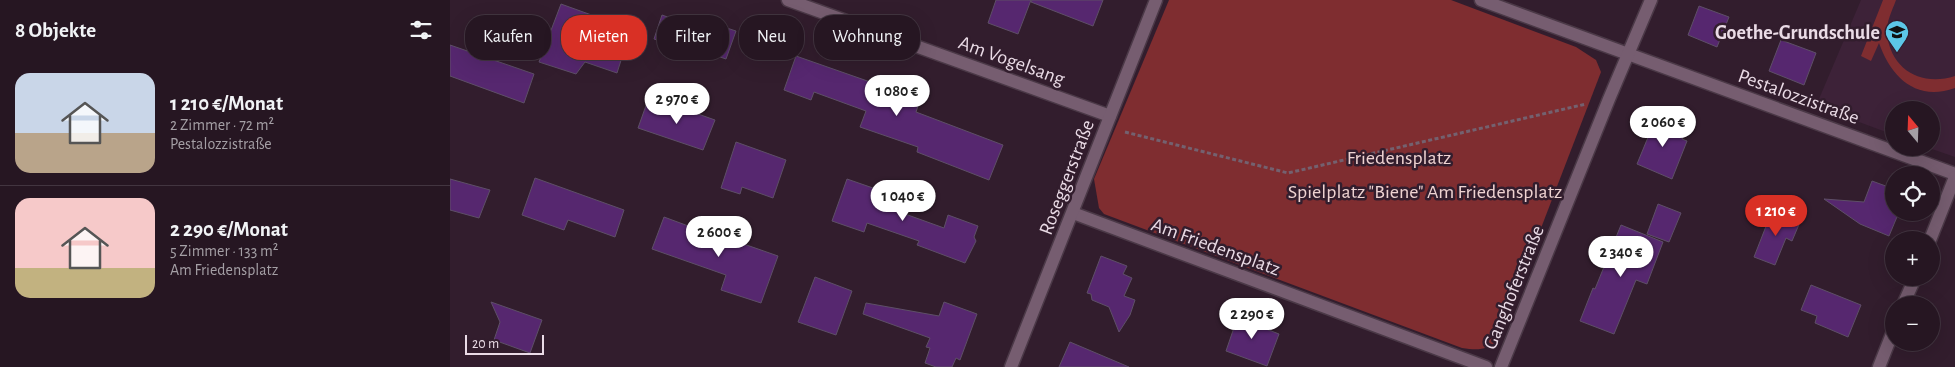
<!DOCTYPE html>
<html lang="de">
<meta charset="utf-8">
<style>
body{margin:0;font-family:"Alegreya Sans",sans-serif;background:#32232f;color:#f1f3f6;height:100vh;display:flex;flex-direction:column;font-size:19px;white-space:nowrap}
*{box-sizing:border-box;margin:0}
p{font-size:16px;color:#a49fa5}
.icon{flex:none;width:28px;height:28px;fill:none;stroke:currentColor;stroke-width:2;stroke-linecap:round;stroke-linejoin:round}
.map{position:relative;flex:1;overflow:hidden}
.details{display:flex;flex-direction:column;background:#261622;width:450px}
.details>*{flex:none}
.top-card{position:absolute;left:15px;top:15px;width:475px;height:45px;display:flex;gap:10px}
.needle{width:32px;rotate:341deg}
.tools{position:absolute;left:1435px;top:101px;display:grid;gap:10px}
.tools a{display:grid;place-items:center;width:55px;height:55px;border-radius:50%;background:#261622;box-shadow:0 5px 20px #0002,0 0 0 1px #423540;font-size:25px}
.scale{position:absolute;left:15px;bottom:12px;width:79px;box-sizing:border-box;padding-left:5px;border:2px solid #eadbe6;border-top:0;font-size:14px;line-height:18px;white-space:nowrap;color:#eadbe6;-webkit-text-stroke:4px #321d2d;paint-order:stroke}
.price{position:absolute;translate:-50% -42px;padding:0 11px;border-radius:18px;background:#fff;color:#222;font-size:16px;line-height:32px;filter:drop-shadow(0 1px 2px #0008)}
.price::after{content:'';position:absolute;left:50%;top:30px;width:15px;height:11px;margin-left:-8px;background:inherit;clip-path:polygon(0 0,100% 0,50% 100%)}
.price.selected{background:#d93025;color:#fff}
ul{padding:0;list-style:none}
li{display:flex;align-items:center;gap:15px;height:125px;padding:0 15px}
li+li{border-top:1px solid #423540}
li span{display:grid;place-items:center;flex:none;width:140px;height:100px;border-radius:15px;color:#555}
li>.icon{margin-inline-start:auto}
span .icon{width:60px;height:60px;fill:#fffc;stroke-width:1}
li b{font-size:21px}
h2{display:flex;justify-content:space-between;align-items:center;height:60px;padding:0 15px;font-size:21px}
.pill{padding:0 18px;border-radius:20px;background:#261622;box-shadow:0 5px 20px #0002,0 0 0 1px #423540;font-size:18px;line-height:45px}
.pill.selected{background:#d93025;color:#fff}
main{display:flex;flex:1;min-height:0}
.map>svg:first-child{display:block}
</style>
<main>
<section class="details">
<h2>8 Objekte<svg class="icon" aria-label="filters" viewBox="0 0 24 24"><path d="M4 7h16M4 17h16"/><circle cx="9" cy="7" r="2"/><circle cx="15" cy="17" r="2"/></svg></h2>
<ul>
<li><span style="background:linear-gradient(#c9d6e8 60%,#b9a48a 0)"><svg class="icon" aria-label="home" viewBox="0 0 24 24"><path d="M3 11l9-7 9 7M6 9v11h12V9"/></svg></span><div><b>1 210 €/Monat</b><p>2 Zimmer · 72 m²</p><p>Pestalozzistraße</p></div></li>
<li><span style="background:linear-gradient(#f6c9c9 70%,#c2b280 0)"><svg class="icon" aria-label="home" viewBox="0 0 24 24"><path d="M3 11l9-7 9 7M6 9v11h12V9"/></svg></span><div><b>2 290 €/Monat</b><p>5 Zimmer · 133 m²</p><p>Am Friedensplatz</p></div></li>
</ul>
</section>
<div class="map">
<svg width="1505" height="367" viewBox="0 0 1505 367">
<rect width="100%" height="100%" fill="#321d2d"/>
<polygon fill="#3d2238" points="1411,0 1505,0 1505,157 1479,148 1481,148 1481,110 1444,110 1444,135 1366,106"/>
<g fill="#7f2d30">
<path d="M719,0h282l125,47 20,13 5,12 -103,268c-12,11 -21,10 -36,8l-358,-134 -5,-6 -5,-29z"/>
<path d="M1433,0h13c-4,11 -10,22 -9,34 4,36 35,53 68,42v12c-39,14 -64,-11 -76,-45l-8,18 -10,-5z"/>
</g>
<g fill="#56276f" stroke="#5e4f67">
<polygon points="546,0 581,0 568,34 538,23"/>
<polygon points="582,0 653,0 643,26 581,2"/>
<polygon points="111,4 147,17 138,42 173,54 167,73 135,62 126,74 89,62"/>
<polygon points="1249,6 1279,17 1267,47 1238,35"/>
<polygon points="212,15 237,24 240,16 286,31 276,59 244,48 243,51 204,39"/>
<polygon points="1331,40 1366,53 1354,85 1319,71"/>
<polygon points="0,45 84,74 74,103 0,76"/>
<polygon points="346,56 426,84 427,81 471,97 466,112 553,145 539,180 467,152 468,147 410,127 416,111 364,92 361,100 334,90"/>
<polygon points="198,100 230,111 231,108 265,120 253,150 188,128"/>
<polygon points="1206,118 1236,129 1232,139 1237,141 1222,179 1187,164"/>
<polygon points="286,142 336,160 323,198 292,187 290,194 271,188"/>
<polygon points="85,178 174,210 165,237 118,220 114,230 72,215"/>
<polygon points="0,179 40,190 29,218 0,210"/>
<polygon points="397,179 449,197 444,210 494,228 498,215 528,226 524,237 526,241 515,263 467,245 469,241 417,223 414,232 382,221"/>
<polygon points="1422,181 1444,189 1444,212 1449,212 1439,236 1410,224 1374,199 1414,202"/>
<polygon points="1208,204 1231,213 1219,242 1197,234"/>
<polygon points="1322,211 1350,222 1342,241 1336,238 1325,265 1304,257"/>
<polygon points="214,217 287,244 288,242 328,256 311,303 271,290 276,275 202,249"/>
<polygon points="1171,225 1213,242 1197,284 1186,280 1164,334 1130,321 1143,288 1145,289"/>
<polygon points="651,256 677,266 673,274 682,278 674,296 685,300 680,315 669,332 659,307 642,300 641,294 637,293"/>
<polygon points="365,277 402,291 386,335 348,322"/>
<polygon points="1361,285 1411,305 1398,337 1365,323 1367,316 1351,310"/>
<polygon points="41,302 92,320 80,353 44,340 50,322"/>
<polygon points="494,302 527,314 510,360 506,358 502,367 486,367 475,363 480,348 476,347 480,338 413,314 416,303 489,316"/>
<polygon points="789,313 818,324 816,329 829,334 817,366 776,351"/>
<polygon points="620,342 679,367 609,367"/>
</g>
<g fill="none" stroke-linecap="round" stroke-linejoin="round">
<g stroke="#4b3947" stroke-width="15">
<g id="minor">
<polyline points="338,0 660,116"/>
<polyline points="1031,0 1505,174"/>
<polyline points="623,213 1036,367"/>
<polyline points="1480,240 1505,177"/>
<polyline points="1453,305 1465,278"/>
<polyline points="561,367 706,0"/>
<polyline points="1051,367 1159,99 1201,0"/>
<polyline points="1429,367 1444,329"/>
</g>
</g>
<polyline stroke="#74616f" stroke-width="3" stroke-dasharray="4 2.5" stroke-linecap="butt" points="675,132 838,173 1136,104"/>
<use href="#minor" stroke="#765d70" stroke-width="12"/>
</g>
<defs>
<g id="school-pin" transform="scale(1.25)"><path d="M0 17L-7.5 6A9.5 9.5 0 1 1 7.5 6Z" fill="#5cc7e7" stroke="#321d2d"/><path d="M0-5L7-2L0 1L-7-2ZM-4 1L0 2.5L4 1V4Q0 6-4 4Z" fill="#111"/></g>
</defs>
<g fill-rule="evenodd">
<use href="#school-pin" x="1447" y="32"/>
</g>
<g text-anchor="middle" stroke-width="5" stroke-linejoin="round" paint-order="stroke">
<g font-size="20" font-weight="bold" fill="#eadbe6" stroke="#321d2d" text-anchor="end">
<text x="1430" y="39">Goethe-Grundschule</text>
</g>
<g font-size="20" fill="#eadbe6" stroke="#321d2d">
<text transform="translate(562 60) rotate(20)" y="7">Am Vogelsang</text>
<text transform="translate(1349 96) rotate(20)" y="7">Pestalozzistraße</text>
<text transform="translate(616 177) rotate(-69)" y="7">Roseggerstraße</text>
<text transform="translate(766 246) rotate(20)" y="7">Am Friedensplatz</text>
<text transform="translate(1063 287) rotate(-68)" y="7">Ganghoferstraße</text>
</g>
<g font-size="20" fill="#efd3d2" stroke="#321d2d">
<text x="949" y="164">Friedensplatz</text>
<text x="975" y="198">Spielplatz "Biene" Am Friedensplatz</text>
</g>
</g>
</svg>
<div class="tools">
<a><svg class="needle" viewBox="-14 -14 28 28"><path d="M0-13l5 13h-10z" fill="#e53935"/><path d="M0 13l5-13h-10z" fill="#a49fa5"/></svg></a>
<a><svg class="icon" aria-label="locate" viewBox="0 0 24 24"><circle cx="12" cy="12" r="6"/><path d="M12 2v4M12 18v4M2 12h4M18 12h4"/></svg></a>
<a>+</a>
<a>−</a>
</div>
<div class="scale">20 m</div>
<b class="price" style="left:447px;top:117px">1 080 €</b>
<b class="price" style="left:227px;top:125px">2 970 €</b>
<b class="price" style="left:1213px;top:148px">2 060 €</b>
<b class="price" style="left:453px;top:222px">1 040 €</b>
<b class="price selected" style="left:1326px;top:237px">1 210 €</b>
<b class="price" style="left:269px;top:258px">2 600 €</b>
<b class="price" style="left:1171px;top:278px">2 340 €</b>
<b class="price" style="left:802px;top:340px">2 290 €</b>
<div class="top-card">
<a class="pill">Kaufen</a>
<a class="pill selected">Mieten</a>
<a class="pill">Filter</a>
<a class="pill">Neu</a>
<a class="pill">Wohnung</a>
</div>
</div>
</main>
